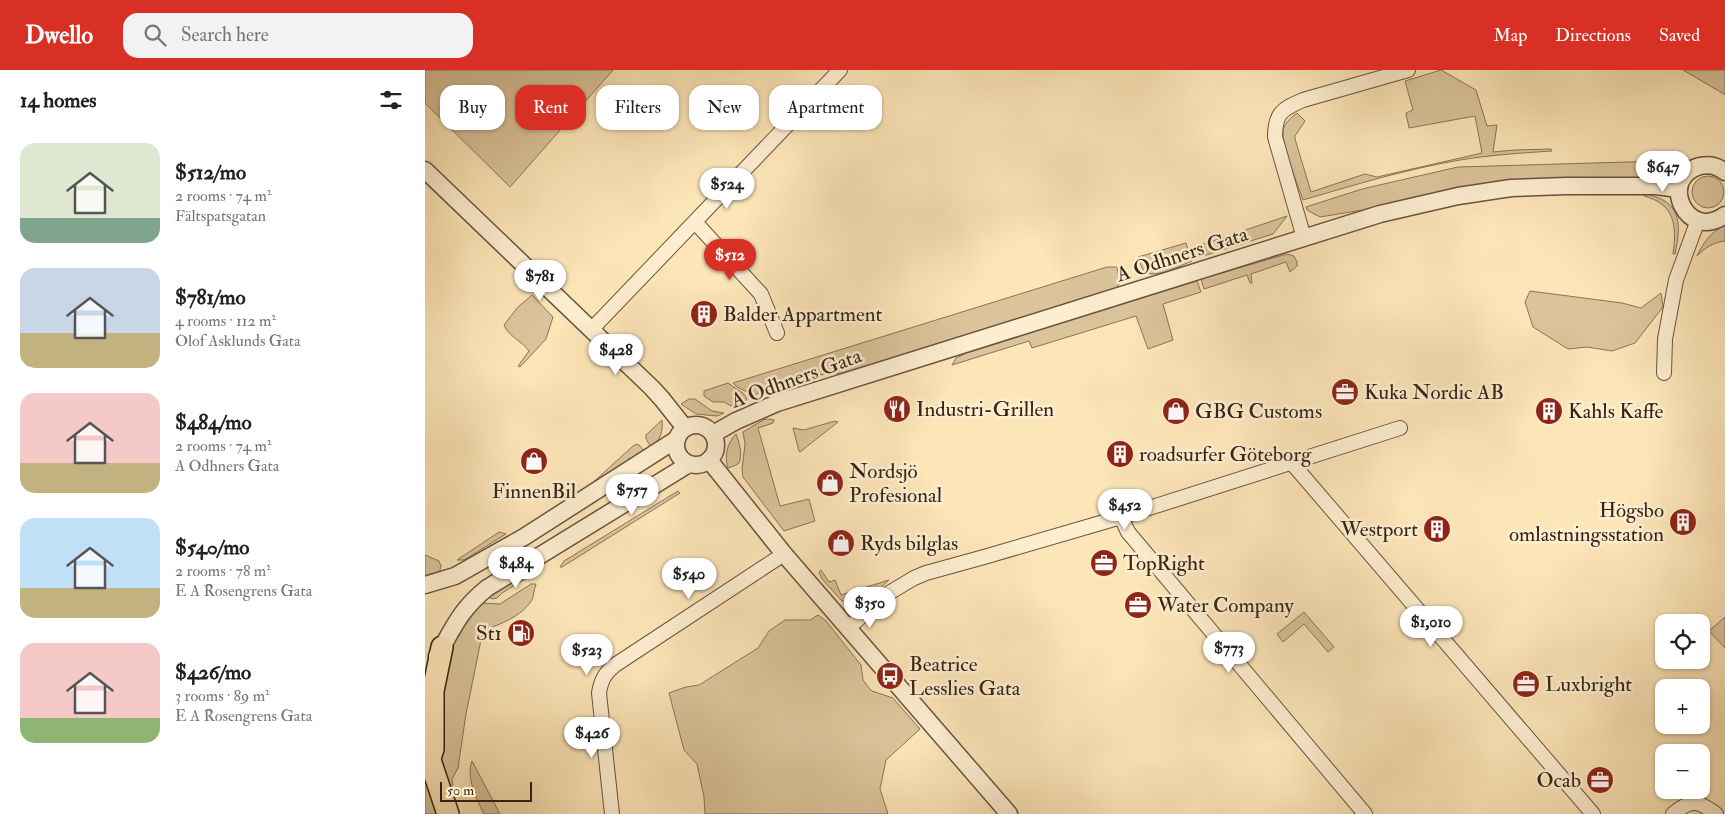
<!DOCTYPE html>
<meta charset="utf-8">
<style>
body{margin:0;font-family:"IM FELL Double Pica",serif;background:#f2f2f2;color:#222;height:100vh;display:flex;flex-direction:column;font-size:19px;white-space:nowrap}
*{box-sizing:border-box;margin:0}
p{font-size:16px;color:#767676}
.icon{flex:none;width:28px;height:28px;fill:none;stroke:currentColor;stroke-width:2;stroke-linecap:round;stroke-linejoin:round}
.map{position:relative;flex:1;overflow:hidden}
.details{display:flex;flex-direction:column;background:#fff;width:425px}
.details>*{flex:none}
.banner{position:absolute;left:15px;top:15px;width:475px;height:45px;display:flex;gap:10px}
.fabs{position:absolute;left:1230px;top:544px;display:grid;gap:10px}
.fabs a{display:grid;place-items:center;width:55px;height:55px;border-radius:10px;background:#fff;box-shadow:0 1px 4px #0004;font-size:25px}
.scale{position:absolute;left:15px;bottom:12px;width:92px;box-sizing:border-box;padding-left:5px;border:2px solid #382415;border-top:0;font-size:14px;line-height:18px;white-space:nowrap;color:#382415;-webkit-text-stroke:4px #fdeed0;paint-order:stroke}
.price{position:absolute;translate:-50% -42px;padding:0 11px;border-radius:18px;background:#fff;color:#222;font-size:16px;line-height:32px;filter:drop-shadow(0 1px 2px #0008)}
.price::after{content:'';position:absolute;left:50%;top:30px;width:15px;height:11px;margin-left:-8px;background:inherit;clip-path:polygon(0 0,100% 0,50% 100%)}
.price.active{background:#d93025;color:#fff}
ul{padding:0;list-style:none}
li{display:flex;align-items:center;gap:15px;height:125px;padding:0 20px}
li span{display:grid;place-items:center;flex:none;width:140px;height:100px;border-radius:15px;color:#555}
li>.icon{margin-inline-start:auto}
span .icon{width:60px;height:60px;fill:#fffc;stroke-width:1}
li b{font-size:21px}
h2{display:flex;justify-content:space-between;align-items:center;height:60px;padding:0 20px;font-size:21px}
.pill{padding:0 18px;border-radius:15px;background:#fff;box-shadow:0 1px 4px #0004;font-size:18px;line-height:45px}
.pill.active{background:#d93025;color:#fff}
header{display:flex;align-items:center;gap:30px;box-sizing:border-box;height:70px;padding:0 25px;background:#d93025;color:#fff}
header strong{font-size:24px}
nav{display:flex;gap:28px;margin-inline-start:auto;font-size:18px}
.search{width:350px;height:45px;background:#f2f2f2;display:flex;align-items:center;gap:12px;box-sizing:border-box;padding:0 18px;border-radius:15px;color:#767676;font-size:19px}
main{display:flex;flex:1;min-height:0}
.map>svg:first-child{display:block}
</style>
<header>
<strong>Dwello</strong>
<div class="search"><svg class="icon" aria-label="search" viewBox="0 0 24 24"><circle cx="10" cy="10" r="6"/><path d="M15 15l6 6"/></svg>Search here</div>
<nav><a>Map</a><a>Directions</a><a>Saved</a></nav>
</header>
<main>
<section class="details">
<h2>14 homes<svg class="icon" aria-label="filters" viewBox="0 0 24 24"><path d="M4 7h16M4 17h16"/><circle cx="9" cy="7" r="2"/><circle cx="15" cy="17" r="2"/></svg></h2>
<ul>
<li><span style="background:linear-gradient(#dfe7d0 75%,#7fa58c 0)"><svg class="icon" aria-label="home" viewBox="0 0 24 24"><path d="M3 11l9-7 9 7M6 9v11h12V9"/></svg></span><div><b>$512/mo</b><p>2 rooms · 74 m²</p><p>Fältspatsgatan</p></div></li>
<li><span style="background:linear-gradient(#c9d6e8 65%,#c2b280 0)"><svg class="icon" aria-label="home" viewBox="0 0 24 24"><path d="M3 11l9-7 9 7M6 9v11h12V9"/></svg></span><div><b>$781/mo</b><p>4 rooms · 112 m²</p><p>Olof Asklunds Gata</p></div></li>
<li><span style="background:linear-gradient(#f6c9c9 70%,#c2b280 0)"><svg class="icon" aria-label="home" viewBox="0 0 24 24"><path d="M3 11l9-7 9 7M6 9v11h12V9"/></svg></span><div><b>$484/mo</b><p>2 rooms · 74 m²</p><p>A Odhners Gata</p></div></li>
<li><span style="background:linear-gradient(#bfe0f5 70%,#c2b280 0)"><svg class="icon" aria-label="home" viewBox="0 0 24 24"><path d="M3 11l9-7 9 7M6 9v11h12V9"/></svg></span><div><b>$540/mo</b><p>2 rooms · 78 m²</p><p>E A Rosengrens Gata</p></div></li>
<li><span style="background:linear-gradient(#f6c9c9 75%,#8fb573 0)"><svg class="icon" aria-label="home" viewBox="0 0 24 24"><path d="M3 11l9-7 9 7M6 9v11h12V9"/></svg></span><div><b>$426/mo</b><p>3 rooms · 89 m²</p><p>E A Rosengrens Gata</p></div></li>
</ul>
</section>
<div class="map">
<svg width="1300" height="744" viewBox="0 0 1300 744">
<rect width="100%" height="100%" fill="#fce5b7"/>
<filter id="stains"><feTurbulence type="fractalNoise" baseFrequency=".004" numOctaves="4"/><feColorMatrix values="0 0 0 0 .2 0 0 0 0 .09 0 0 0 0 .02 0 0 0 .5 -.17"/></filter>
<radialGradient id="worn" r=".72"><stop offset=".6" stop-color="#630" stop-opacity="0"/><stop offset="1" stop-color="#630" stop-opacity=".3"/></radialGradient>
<g fill="#dbc49b" stroke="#8a7458">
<polygon points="0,0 188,0 85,117 0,33"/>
<path d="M1016,0l35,20 11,36 10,-1 -4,27 22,-2 36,-1 1,2c-31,2 -62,4 -92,9 -53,9 -106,25 -157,40 -6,-18 -21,-51 -20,-69 1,-7 8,-14 14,-18l8,8 -10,15v3l16,53 54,-18 12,3 105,-24 -7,-37 -66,12 -3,-15 7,-3 -8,-29z"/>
<polygon points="1258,0 1300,0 1300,24 1299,24"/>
<polygon points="1270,90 1245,102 1212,109 1041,117 938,140 895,147 882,140 881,137 937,119 1033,97"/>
<circle cx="1283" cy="122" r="16"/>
<path d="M1218,124c38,5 39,29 32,60h-2c4,-28 2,-50 -29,-58z"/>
<polygon points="862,146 848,164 775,187 773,176"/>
<path d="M1300,155v16c-12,1 -20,7 -28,15 6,-13 15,-25 28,-31z"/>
<path d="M761,173l6,18c-10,4 -37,18 -47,11 -4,-4 -5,-10 -7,-15z"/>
<polygon points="862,184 869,186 872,192 872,196 865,202 861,192 826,204 827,213 825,213 822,205 779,219 776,209"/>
<polygon points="682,197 692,197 695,213 691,218 417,303 391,305 328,325 312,317 308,313"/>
<polygon points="772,211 776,222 738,234 748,270 723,279 711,246 607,278 604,271 527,295 531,288 541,283"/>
<polygon points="1105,221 1197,233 1216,238 1236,223 1238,237 1210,273 1187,281 1162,277 1143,279 1108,257 1100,232"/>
<path d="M107,225l21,22 -7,22 -26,28 -2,-1 11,-15c-7,-10 -21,-15 -25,-26l14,-18z"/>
<polygon points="303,313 319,324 322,329 320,332 306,336 299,332 288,332 279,326 279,321"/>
<polygon points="264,329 270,329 287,341 299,343 292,346 271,344 256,334"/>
<polygon points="343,349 349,350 348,353 333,358 355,436 384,429 390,451 359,461 318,407 317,400 320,374 318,362 338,350"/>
<path d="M237,350c1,11 -1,20 -11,27l-5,-8v-4z"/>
<polygon points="410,351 413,352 375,382 374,381 368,358 379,360"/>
<path d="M311,364c3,8 7,20 3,29 -2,2 -8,4 -11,5 -4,-11 -1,-25 8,-34z"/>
<polygon points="212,374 215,376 220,382 207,391 204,388 202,391 204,393 163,417 208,376"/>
<polygon points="253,421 255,423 137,497 135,497 139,491"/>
<polygon points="74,462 81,464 39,490 32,490"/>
<polygon points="0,485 14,491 16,496 14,504 0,507"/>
<polygon points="396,500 404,512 410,510 416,525 464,510 442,530 417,531 397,509 394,502"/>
<polygon points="100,504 105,506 77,523 72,528 67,529 64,527"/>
<path d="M106,514h5c-2,5 -2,11 -4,16 -10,16 -32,25 -49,30l-17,84 -8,54 -6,11 4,29 -12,-23 -5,-33 -1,-39 15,-74 27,-36 20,1z"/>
<polygon points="879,542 909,577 903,582 879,554 858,572 852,564"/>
<polygon points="393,545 401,551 436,595 438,610 443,617 447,621 468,628 495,659 461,690 455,719 463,744 280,744 279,727 272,694 259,680 244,623 261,617 274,615 333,578 344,561 360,550 385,550"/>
<polygon points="1300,547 1300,578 1284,561"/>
<path d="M47,691l28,53h-16c-8,-16 -18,-36 -12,-53z"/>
<polygon points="0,700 15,744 0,744"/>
</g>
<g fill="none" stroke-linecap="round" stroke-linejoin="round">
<g stroke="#69543e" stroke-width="16">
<g id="minor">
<polyline points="270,152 336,224 352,263"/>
<path d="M879,168l-29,-101c0,-24 7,-28 28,-37l105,-30"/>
<polyline points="166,260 415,0"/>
<polyline points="1239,303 1240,269 1251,210 1273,150"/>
<polyline points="866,392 1168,744"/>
<polyline points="696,447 703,462 940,744"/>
<polyline points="423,558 464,523 489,508 501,503 559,487 696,447 975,358"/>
<path d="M187,744l-13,-121c2,-13 6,-20 16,-28l169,-111"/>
<path d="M1248,744c18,-15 25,-14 43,0"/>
</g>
</g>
<g stroke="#69543e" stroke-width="19">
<g id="tertiary">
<polyline points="0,100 227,318 237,329 260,358"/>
<path d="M1300,102c-7,-6 -16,-8 -25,-6 -43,12 -13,77 25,49"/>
<circle cx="271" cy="375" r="20"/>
<polyline points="288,364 311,351 352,333 955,144 1033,126 1086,118 1141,116 1231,116 1254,119"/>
<polyline points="284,390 359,484 584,744"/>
<polyline points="0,515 30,506 99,467 252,369"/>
<path d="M12,586c17,-29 23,-46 50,-68l202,-124"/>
</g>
</g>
<g stroke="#382415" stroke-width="24">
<g id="primary">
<polyline points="0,675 23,744"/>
<polyline points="5,688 8,679 8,621 17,577"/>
</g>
</g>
<use href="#minor" stroke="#fdeed0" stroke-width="14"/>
<use href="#tertiary" stroke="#fdeed0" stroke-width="16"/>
<use href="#primary" stroke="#fce5b7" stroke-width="21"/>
</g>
<defs>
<g id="building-disc" transform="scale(1.4375)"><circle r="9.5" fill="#8f2418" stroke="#fdeed0"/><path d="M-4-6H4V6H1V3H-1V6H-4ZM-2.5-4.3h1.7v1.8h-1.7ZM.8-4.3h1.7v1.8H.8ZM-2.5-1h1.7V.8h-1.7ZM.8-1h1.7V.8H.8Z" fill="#fff"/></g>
<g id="office-disc" transform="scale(1.4375)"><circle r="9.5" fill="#8f2418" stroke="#fdeed0"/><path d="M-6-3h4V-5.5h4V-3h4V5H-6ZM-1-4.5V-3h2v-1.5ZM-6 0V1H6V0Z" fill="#fff"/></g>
<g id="restaurant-disc" transform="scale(1.4375)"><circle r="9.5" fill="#8f2418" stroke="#fdeed0"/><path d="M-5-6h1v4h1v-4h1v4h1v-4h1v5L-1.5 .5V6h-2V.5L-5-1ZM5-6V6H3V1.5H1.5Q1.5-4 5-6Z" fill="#fff"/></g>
<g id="shop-disc" transform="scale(1.4375)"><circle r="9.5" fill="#8f2418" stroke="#fdeed0"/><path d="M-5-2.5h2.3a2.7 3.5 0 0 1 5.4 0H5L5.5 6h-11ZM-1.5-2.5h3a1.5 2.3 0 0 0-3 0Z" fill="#fff"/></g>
<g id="fuel-disc" transform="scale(1.4375)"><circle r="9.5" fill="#8f2418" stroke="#fdeed0"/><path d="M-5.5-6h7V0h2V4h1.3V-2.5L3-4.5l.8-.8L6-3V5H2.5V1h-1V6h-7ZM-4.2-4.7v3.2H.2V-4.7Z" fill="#fff"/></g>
<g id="bus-disc" transform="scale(1.4375)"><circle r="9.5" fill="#8f2418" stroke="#fdeed0"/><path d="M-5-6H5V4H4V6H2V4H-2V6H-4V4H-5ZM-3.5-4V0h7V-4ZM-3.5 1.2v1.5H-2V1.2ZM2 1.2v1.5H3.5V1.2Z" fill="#fff"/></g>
</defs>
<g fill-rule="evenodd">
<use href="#building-disc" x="279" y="244"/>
<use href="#office-disc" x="920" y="322"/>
<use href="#restaurant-disc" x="472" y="339"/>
<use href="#shop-disc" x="751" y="341"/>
<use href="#building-disc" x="1124" y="341"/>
<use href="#building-disc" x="695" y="384"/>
<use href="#shop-disc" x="109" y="391"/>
<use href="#shop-disc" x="405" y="413"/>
<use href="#building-disc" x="1258" y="452"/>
<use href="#building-disc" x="1012" y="459"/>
<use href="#shop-disc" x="416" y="473"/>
<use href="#office-disc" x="679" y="493"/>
<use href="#office-disc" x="713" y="535"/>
<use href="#fuel-disc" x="96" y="563"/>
<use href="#bus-disc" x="465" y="606"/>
<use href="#office-disc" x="1101" y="614"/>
<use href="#office-disc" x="1175" y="710"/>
</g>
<g text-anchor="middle" stroke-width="5" stroke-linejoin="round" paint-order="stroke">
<g font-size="21" fill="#382415" stroke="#fdeed0">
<text transform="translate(757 184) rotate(-18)" y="7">A Odhners Gata</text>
<text transform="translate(371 308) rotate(-20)" y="7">A Odhners Gata</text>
</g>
<g font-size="21" fill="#382415" stroke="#fdeed0" text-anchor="start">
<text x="298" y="251">Balder Appartment</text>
<text x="939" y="329">Kuka Nordic AB</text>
<text x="491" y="346">Industri-Grillen</text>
<text x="770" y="348">GBG Customs</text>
<text x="1143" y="348">Kahls Kaffe</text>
<text x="714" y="391">roadsurfer Göteborg</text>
<text x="424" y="408">Nordsjö<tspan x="424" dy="24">Profesional</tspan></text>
<text x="109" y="428" text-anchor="middle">FinnenBil</text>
<text x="1239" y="447" text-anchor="end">Högsbo<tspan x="1239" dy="24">omlastningsstation</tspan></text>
<text x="993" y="466" text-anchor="end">Westport</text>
<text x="435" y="480">Ryds bilglas</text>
<text x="698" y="500">TopRight</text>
<text x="732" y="542">Water Company</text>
<text x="77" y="570" text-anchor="end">St1</text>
<text x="484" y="601">Beatrice<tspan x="484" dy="24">Lesslies Gata</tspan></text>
<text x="1120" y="621">Luxbright</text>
<text x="1156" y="717" text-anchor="end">Ocab</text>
</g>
</g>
<rect width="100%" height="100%" filter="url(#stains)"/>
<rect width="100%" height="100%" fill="url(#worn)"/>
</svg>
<div class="fabs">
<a><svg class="icon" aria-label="locate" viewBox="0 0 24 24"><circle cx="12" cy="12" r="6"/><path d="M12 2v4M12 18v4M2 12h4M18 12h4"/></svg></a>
<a>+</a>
<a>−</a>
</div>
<div class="scale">50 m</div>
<b class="price" style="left:1238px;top:123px">$647</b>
<b class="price" style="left:302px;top:140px">$524</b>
<b class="price active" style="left:305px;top:211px">$512</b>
<b class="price" style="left:115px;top:232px">$781</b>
<b class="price" style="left:191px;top:306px">$428</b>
<b class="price" style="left:207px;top:446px">$757</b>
<b class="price" style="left:700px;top:461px">$452</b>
<b class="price" style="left:91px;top:519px">$484</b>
<b class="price" style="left:264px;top:530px">$540</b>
<b class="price" style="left:445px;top:559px">$350</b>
<b class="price" style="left:1006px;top:578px">$1,010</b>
<b class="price" style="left:804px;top:604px">$773</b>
<b class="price" style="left:162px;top:606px">$523</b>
<b class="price" style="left:167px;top:689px">$426</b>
<div class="banner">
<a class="pill">Buy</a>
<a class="pill active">Rent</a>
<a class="pill">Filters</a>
<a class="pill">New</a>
<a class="pill">Apartment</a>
</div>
</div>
</main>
